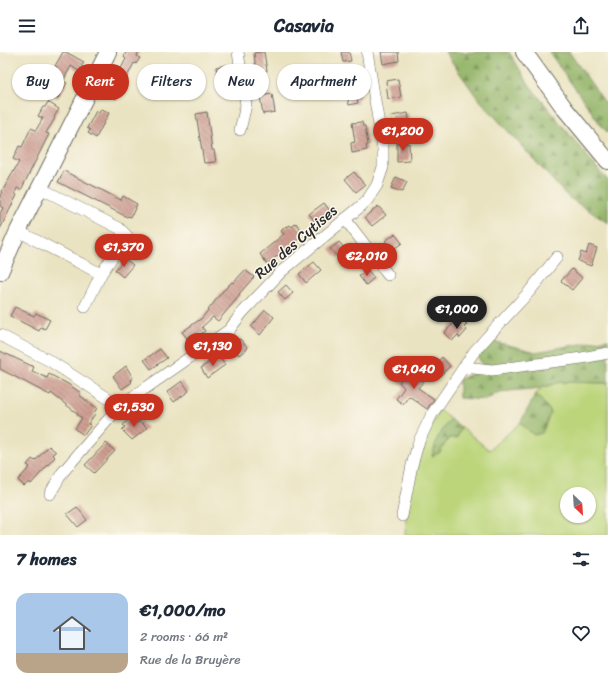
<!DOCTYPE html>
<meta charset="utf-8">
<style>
body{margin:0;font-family:Sriracha,sans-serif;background:#f2f2f3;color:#1f2937;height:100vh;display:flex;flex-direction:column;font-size:15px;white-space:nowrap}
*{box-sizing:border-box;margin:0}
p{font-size:13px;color:#747a83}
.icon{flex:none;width:22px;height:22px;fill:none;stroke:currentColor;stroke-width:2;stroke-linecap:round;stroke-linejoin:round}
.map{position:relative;height:483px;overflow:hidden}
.details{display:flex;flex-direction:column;background:#fff;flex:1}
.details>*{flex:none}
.hud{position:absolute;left:12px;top:12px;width:400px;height:36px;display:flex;gap:8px}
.needle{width:26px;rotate:155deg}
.fabs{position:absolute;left:560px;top:435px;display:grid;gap:8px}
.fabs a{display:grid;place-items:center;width:36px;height:36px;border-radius:50%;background:#fff;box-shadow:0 1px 3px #0004;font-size:20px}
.price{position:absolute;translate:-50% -34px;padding:0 9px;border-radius:14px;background:#c8321e;color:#fff;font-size:13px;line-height:26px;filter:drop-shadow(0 1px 2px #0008)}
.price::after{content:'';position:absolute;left:50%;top:24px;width:12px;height:9px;margin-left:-6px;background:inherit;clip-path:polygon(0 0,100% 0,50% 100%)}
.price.selected{background:#222;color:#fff}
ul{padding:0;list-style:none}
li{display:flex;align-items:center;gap:12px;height:100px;padding:0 16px}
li+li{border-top:1px solid #e0e1e3}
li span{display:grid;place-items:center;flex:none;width:112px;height:80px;border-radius:12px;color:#555}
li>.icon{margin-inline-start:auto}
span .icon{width:48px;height:48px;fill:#fffc;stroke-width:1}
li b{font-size:17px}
h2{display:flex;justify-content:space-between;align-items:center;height:48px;padding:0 16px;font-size:17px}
.tag{padding:0 14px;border-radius:18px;background:#fff;box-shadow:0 1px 3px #0004;font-size:14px;line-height:36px}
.tag.selected{background:#c8321e;color:#fff}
header{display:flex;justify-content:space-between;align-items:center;height:52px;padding:0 16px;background:#fff;font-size:18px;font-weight:700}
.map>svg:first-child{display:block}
</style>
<header><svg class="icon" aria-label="menu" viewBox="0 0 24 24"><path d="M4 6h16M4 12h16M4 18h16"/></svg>Casavia<svg class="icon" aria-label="share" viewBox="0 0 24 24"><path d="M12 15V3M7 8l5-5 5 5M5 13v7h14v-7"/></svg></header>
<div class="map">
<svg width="608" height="483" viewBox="0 0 608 483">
<defs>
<pattern id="forest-firs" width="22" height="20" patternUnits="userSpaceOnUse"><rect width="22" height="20" fill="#95b66a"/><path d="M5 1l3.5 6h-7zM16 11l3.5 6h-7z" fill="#7a9457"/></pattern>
<pattern id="building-back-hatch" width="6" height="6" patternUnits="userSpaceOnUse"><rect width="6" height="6" fill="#ce9e92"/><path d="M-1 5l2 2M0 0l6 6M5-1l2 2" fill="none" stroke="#a78177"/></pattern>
</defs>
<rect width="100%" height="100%" fill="#fbf7ec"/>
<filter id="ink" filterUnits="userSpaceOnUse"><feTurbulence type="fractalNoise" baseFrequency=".025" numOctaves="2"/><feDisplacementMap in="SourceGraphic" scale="8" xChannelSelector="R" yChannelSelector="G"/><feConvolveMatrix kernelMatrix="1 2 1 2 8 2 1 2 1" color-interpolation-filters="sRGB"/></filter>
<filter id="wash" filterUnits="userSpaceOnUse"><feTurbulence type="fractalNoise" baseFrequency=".012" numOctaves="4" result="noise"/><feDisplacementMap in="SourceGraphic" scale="16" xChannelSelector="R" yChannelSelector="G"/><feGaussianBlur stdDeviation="0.9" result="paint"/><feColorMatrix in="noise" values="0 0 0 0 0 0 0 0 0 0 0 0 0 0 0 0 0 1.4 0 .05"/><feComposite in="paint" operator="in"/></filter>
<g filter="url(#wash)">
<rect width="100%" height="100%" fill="#eae3c1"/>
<path fill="#bcd57a" stroke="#748052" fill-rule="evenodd" d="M560,330l48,1v152h-203l2,-30 10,-48 22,-47 11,9 -13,20 2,14 10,-15 8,-1 4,-10 28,23 31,-27 14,12 17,-23 -15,-18 5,-6zM567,442h22v22h-22z"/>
<g fill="url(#forest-firs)" stroke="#60704a">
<polygon points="445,0 509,0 530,34 600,120 608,128 608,171 568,145 476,44"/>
<polygon points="549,0 569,0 608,55 608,81 603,76"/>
<polygon points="608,287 608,331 560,330 541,336 499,340 486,348 459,346 459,328 466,324 481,319 482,313 477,302 488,288 536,300"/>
<polygon points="536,342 551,360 542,381 534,383 520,371"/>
<polygon points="450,367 461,375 457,386 449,386 439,401 432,404 437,387"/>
</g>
<g id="blocks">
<g fill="url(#building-back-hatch)">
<polygon points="63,0 66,0 84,10 79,19 71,14 63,29 67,31 58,46 48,40 53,32 48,29 57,15 55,14"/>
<polygon points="126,0 139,0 137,4 140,6 136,12 134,11 116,47 108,43 109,39 107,38 115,21 118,22 126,7 124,5"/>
<polygon points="259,0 264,0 267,19 256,20 254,1"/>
<polygon points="341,0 349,0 351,9 343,10"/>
<polygon points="381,0 398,0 399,9 383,12"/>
<polygon points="227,13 229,30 219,31 216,15"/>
<polygon points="354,24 354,28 357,28 360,46 357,47 358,51 349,53 344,25"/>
<polygon points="398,27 401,45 388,47 386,29"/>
<polygon points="272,42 275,60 263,62 260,44"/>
<polygon points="48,50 59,57 54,65 55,66 46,81 49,82 21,138 17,136 15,141 17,143 0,177 0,161 3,156 0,154 0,143 19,110 13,107 19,94 22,95 31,76 36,78 43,66 38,64 43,55 45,55"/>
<polygon points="101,57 109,61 96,86 88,81 90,78 87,76 96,59 99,61"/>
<polygon points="207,60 212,98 214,98 216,110 204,111 196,62"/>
<polygon points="408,61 410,73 393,75 391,64"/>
<polygon points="362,70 363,74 365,74 368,93 366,94 367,98 352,101 351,91 355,90 352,71"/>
<polygon points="397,91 409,91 410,109 397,110"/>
<polygon points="64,119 121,148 123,144 137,152 131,165 128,164 127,165 58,130"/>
<polygon points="354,120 365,133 356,140 345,127"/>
<polygon points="396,125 407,130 402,140 391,136"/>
<polygon points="324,151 331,160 317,172 309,162"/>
<polygon points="378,154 386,163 372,174 365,165"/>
<polygon points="296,171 303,180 300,183 301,185 267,212 260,202 284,182 281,179 286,174 287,175 290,173 292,175"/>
<polygon points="395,182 402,191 392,198 385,189"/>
<polygon points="339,190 347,199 338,206 330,197"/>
<polygon points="589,193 597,196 591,214 578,209 581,200 586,202"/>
<polygon points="125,207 133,213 123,225 115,218"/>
<polygon points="314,210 321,218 306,231 299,222"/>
<polygon points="572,217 582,226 572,238 561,229"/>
<polygon points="245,218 254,225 239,242 240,243 218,269 213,265 202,275 205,279 190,290 182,280 202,266 222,240 232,230 233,231"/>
<polygon points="368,218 374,226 366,233 359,224"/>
<polygon points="286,233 293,241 285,248 278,240"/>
<polygon points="15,255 34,264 36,261 50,268 45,277 41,275 39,279 10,264"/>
<polygon points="265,258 274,265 260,283 251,275"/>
<polygon points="460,265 467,272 464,275 467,278 460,286 458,283 452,289 444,281"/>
<polygon points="240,287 248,296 239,303 231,294"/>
<polygon points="160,297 167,306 151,317 144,308"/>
<polygon points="0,299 34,315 32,319 47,326 49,322 68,332 81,341 79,343 97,356 94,361 95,362 88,372 91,373 84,383 75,377 82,366 77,363 78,362 51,341 50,343 0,317"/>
<polygon points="218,304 225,313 207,326 201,316"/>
<polygon points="442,305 450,314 440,324 432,316"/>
<polygon points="126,314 133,326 130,328 132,330 122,337 113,324"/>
<polygon points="410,317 424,329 418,336 434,347 427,357 409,344 403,352 396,347 404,336 399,330"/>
<polygon points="182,329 189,339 174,350 167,340"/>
<polygon points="154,348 161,358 152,365 145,355"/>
<polygon points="132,365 138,371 140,369 147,376 132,388 122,378 125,375 123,373"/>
<polygon points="106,391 115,399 94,421 85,413"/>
<polygon points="49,394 56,400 53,403 55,405 31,432 29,430 24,434 18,428 30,415 27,413 32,407 35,409"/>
<polygon points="77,455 87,468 78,475 67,462"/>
</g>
</g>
</g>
<g filter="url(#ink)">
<use href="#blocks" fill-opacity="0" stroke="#6e6b60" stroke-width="1"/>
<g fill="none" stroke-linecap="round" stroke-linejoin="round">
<g stroke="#6e6b60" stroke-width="12">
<g id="street">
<polyline points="238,0 246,53 240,78"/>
<polyline points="40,136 119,176 127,184 126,191 115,201 101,222 85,255"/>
<polyline points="345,167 388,223"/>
<polyline points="18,179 101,222"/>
<polyline points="0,283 50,309 120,354"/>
<polyline points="464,315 492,318 582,306 608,301"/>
<polyline points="50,442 62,421 120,354 229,278 242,261 282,219 360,155 368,147 377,133 383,115 383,97 367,0"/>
<polyline points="402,464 412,413 419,389 432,362 474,300 490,282 529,240 557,205"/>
</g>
</g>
<g stroke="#6e6b60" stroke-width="18">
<g id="secondary">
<polyline points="524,0 565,57 608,109"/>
<polyline points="0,220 18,179 108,0"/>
</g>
</g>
<use href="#street" stroke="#fff" stroke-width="11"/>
<use href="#secondary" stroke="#fff" stroke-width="16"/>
</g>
</g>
<g text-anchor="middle" stroke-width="3" stroke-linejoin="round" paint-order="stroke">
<g font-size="15" fill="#2b2b2b" stroke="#fbf7ec">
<text transform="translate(296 190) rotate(-41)" y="5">Rue des Cytises</text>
</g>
</g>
</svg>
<div class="fabs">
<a><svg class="needle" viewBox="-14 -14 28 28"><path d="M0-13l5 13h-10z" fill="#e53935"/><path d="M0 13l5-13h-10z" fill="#747a83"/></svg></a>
</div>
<b class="price" style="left:403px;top:100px">€1,200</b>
<b class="price" style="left:124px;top:216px">€1,370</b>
<b class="price" style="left:367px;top:225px">€2,010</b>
<b class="price selected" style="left:457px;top:278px">€1,000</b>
<b class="price" style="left:213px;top:315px">€1,130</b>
<b class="price" style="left:414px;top:338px">€1,040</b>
<b class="price" style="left:134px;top:376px">€1,530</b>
<div class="hud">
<a class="tag">Buy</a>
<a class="tag selected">Rent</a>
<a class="tag">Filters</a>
<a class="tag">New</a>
<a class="tag">Apartment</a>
</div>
</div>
<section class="details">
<h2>7 homes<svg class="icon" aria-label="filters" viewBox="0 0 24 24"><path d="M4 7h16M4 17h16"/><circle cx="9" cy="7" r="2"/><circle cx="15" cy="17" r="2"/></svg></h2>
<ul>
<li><span style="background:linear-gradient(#a9c7e8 75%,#b9a48a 0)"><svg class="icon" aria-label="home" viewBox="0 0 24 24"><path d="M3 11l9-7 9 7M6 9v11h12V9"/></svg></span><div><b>€1,000/mo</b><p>2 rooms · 66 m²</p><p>Rue de la Bruyère</p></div><svg class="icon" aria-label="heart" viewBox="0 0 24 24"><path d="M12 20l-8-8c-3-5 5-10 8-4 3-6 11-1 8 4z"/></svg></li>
</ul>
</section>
